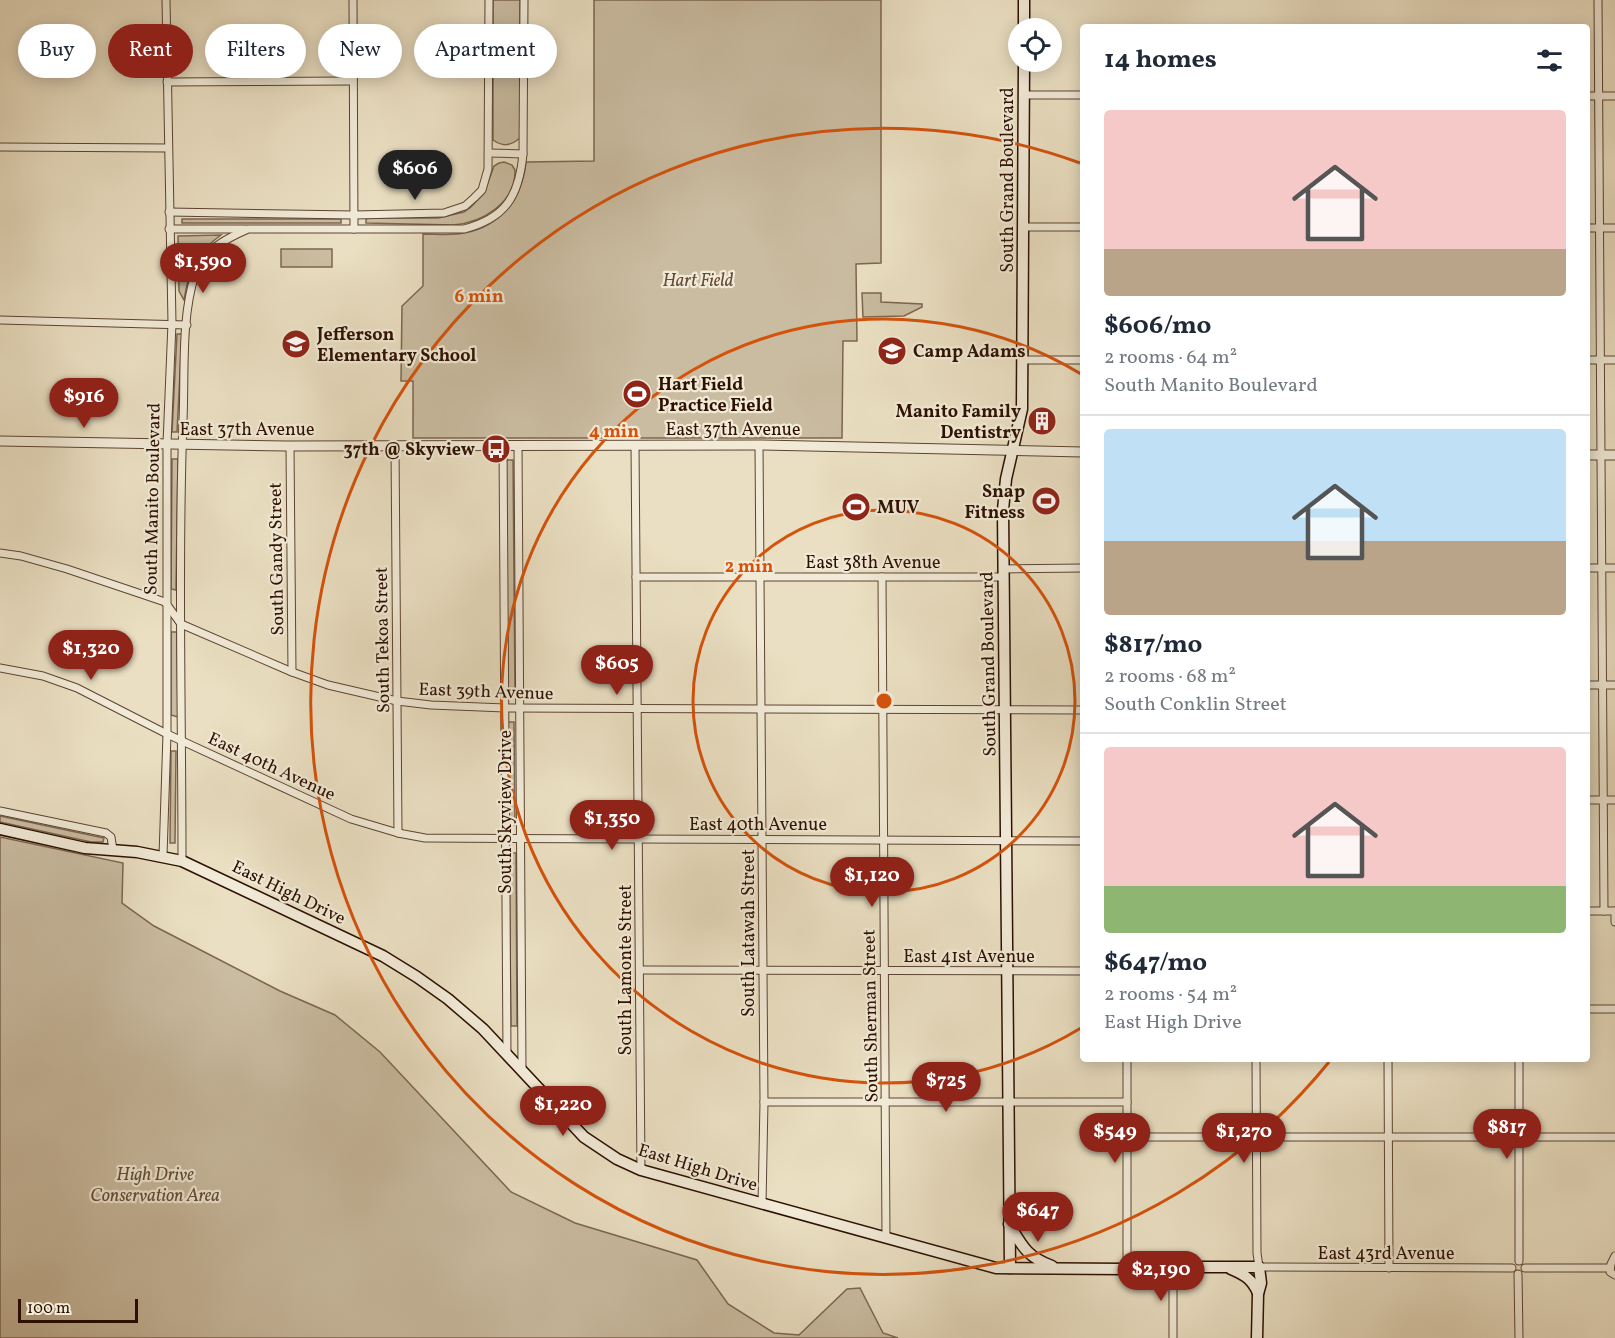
<!DOCTYPE html>
<meta charset="utf-8">
<style>
body{margin:0;font-family:Vollkorn,serif;background:#f2f2f3;color:#1f2937;height:100vh;display:flex;flex-direction:column;font-size:22px;white-space:nowrap}
*{box-sizing:border-box;margin:0}
p{font-size:20px;color:#747a83}
.icon{flex:none;width:33px;height:33px;fill:none;stroke:currentColor;stroke-width:2;stroke-linecap:round;stroke-linejoin:round}
.map{position:relative;flex:1;overflow:hidden}
.side{position:absolute;left:1080px;top:24px;width:510px;height:1038px;display:flex;flex-direction:column;background:#fff;border-radius:6px;box-shadow:0 3px 15px #0003}
.side>*{flex:none}
.top-card{position:absolute;left:18px;top:24px;width:570px;height:54px;display:flex;gap:12px}
.tools{position:absolute;left:1008px;top:18px;display:grid;gap:12px}
.tools a{display:grid;place-items:center;width:54px;height:54px;border-radius:50%;background:#fff;box-shadow:0 3px 15px #0003;font-size:30px}
.scale{position:absolute;left:18px;bottom:15px;width:120px;box-sizing:border-box;padding-left:6px;border:3px solid #2d1000;border-top:0;font-size:16px;line-height:21px;white-space:nowrap;color:#2d1000;-webkit-text-stroke:4px #f1ead7;paint-order:stroke}
.price{position:absolute;translate:-50% -51px;padding:0 14px;border-radius:21px;background:#8f2418;color:#fff;font-size:20px;line-height:39px;filter:drop-shadow(0 2px 3px #0008)}
.price::after{content:'';position:absolute;left:50%;top:36px;width:18px;height:14px;margin-left:-9px;background:inherit;clip-path:polygon(0 0,100% 0,50% 100%)}
.price.current{background:#222;color:#fff}
ul{padding:0;list-style:none}
li{display:grid;align-content:center;gap:12px;height:318px;padding:0 24px}
li+li{border-top:2px solid #e0e1e3}
li span{display:grid;place-items:center;height:186px;border-radius:6px;color:#555}
li>.icon{margin-inline-start:auto}
span .icon{width:108px;height:108px;fill:#fffc;stroke-width:1}
li b{font-size:26px}
h2{display:flex;justify-content:space-between;align-items:center;height:72px;padding:0 24px;font-size:26px}
.pill{padding:0 21px;border-radius:27px;background:#fff;box-shadow:0 3px 15px #0003;font-size:21px;line-height:54px}
.pill.current{background:#8f2418;color:#fff}
.map>svg:first-child{display:block}
</style>
<div class="map">
<svg width="1615" height="1338" viewBox="0 0 1615 1338">
<rect width="100%" height="100%" fill="#eadfc2"/>
<filter id="stains"><feTurbulence type="fractalNoise" baseFrequency=".00333" numOctaves="4"/><feColorMatrix values="0 0 0 0 .2 0 0 0 0 .09 0 0 0 0 .02 0 0 0 .5 -.17"/></filter>
<radialGradient id="worn" r=".72"><stop offset=".6" stop-color="#630" stop-opacity="0"/><stop offset="1" stop-color="#630" stop-opacity=".3"/></radialGradient>
<g fill="#cabca1" stroke="#7c6650" stroke-width="1.5">
<path d="M493,0h27v138c-10,8 -17,9 -27,2z"/>
<path d="M594,0h287v263l-25,1 1,77h-14l-1,97h-429v-57h-12l1,-75 21,-20v-52c11,0 23,1 34,0 40,-4 65,-33 69,-72l68,-1z"/>
<path d="M504,162l8,3 3,5c1,33 -33,53 -62,55l-87,-2v-4l4,-1h68l26,-6 7,-5 13,-14 10,-27 5,-3z"/>
<rect x="182" y="219" width="159" height="4"/>
<path d="M221,235c-26,19 -32,34 -37,65l-5,-9 -1,-55z"/>
<rect x="281" y="249" width="51" height="18"/>
<polygon points="862,293 881,293 881,302 922,304 922,307 904,316 863,317"/>
<polygon points="177,334 182,334 177,432 172,432"/>
<polygon points="172,459 178,459 176,590 171,589"/>
<polygon points="506,460 513,460 515,695 508,695"/>
<polygon points="171,632 177,632 178,717 171,715"/>
<polygon points="508,722 514,722 515,825 509,825"/>
<polygon points="171,751 176,751 175,843 170,843"/>
<polygon points="0,816 104,838 103,842 91,842 0,822"/>
<polygon points="0,837 123,863 122,903 154,926 280,991 335,1015 380,1052 511,1192 575,1223 697,1260 728,1304 774,1333 799,1335 847,1289 860,1288 883,1333 898,1338 0,1338"/>
<polygon points="509,853 516,853 517,1026 511,1026"/>
</g>
<g fill="none" stroke-linecap="round" stroke-linejoin="round">
<g stroke="#5c4430" stroke-width="9">
<g id="minor">
<polyline points="353,0 354,229"/>
<polyline points="1598,0 1604,911"/>
<polyline points="167,82 353,81"/>
<polyline points="1024,95 1083,95"/>
<polyline points="1587,96 1615,96"/>
<polyline points="0,147 168,148"/>
<polyline points="489,153 523,154"/>
<polyline points="169,212 354,215 444,213 465,206 474,198 482,190 488,169 489,0"/>
<polyline points="1024,227 1083,227"/>
<polyline points="1587,228 1615,228"/>
<polyline points="169,229 245,229"/>
<polyline points="0,320 187,325"/>
<polyline points="1023,360 1083,360"/>
<polyline points="1587,360 1615,360"/>
<polyline points="503,445 507,1054"/>
<polyline points="518,445 522,1070"/>
<polyline points="635,445 641,1170"/>
<polyline points="759,445 764,1102 762,1204"/>
<polyline points="290,446 292,672"/>
<polyline points="395,446 398,833"/>
<polyline points="0,553 21,556 67,569 165,602 181,624 292,672 328,685 397,701 431,705 505,708 1083,710"/>
<polyline points="1587,568 1615,568"/>
<polyline points="1003,569 1083,568"/>
<polyline points="636,577 1003,577"/>
<polyline points="882,577 886,1238"/>
<polyline points="0,668 43,676 77,688 167,734 351,819 398,833 425,838 1083,841"/>
<polyline points="1587,685 1615,685"/>
<polyline points="1587,800 1615,800"/>
<polyline points="0,811 106,833 111,837 113,850"/>
<polyline points="163,856 167,734 167,444 172,323 166,0"/>
<path d="M182,861c0,-147 -4,-294 1,-441 2,-44 -2,-104 12,-145 9,-25 30,-36 53,-46h216c42,-11 55,-33 59,-75l1,-154"/>
<polyline points="1587,911 1615,911"/>
<polyline points="1615,911 1615,922"/>
<polyline points="640,970 1083,971"/>
<polyline points="1587,1009 1615,1009"/>
<polyline points="1127,1059 1127,1269"/>
<polyline points="1256,1059 1257,1253 1259,1267 1512,1268"/>
<polyline points="1388,1059 1389,1268"/>
<polyline points="764,1102 1127,1102"/>
<polyline points="1127,1137 1615,1137"/>
<polyline points="1615,1256 1611,1264 1610,1272 1615,1275"/>
<polyline points="1519,1261 1519,1059"/>
<polyline points="1173,1267 1173,1338"/>
<polyline points="1525,1268 1610,1268"/>
<polyline points="1518,1274 1519,1338"/>
</g>
</g>
<g stroke="#5c4430" stroke-width="11">
<g id="tertiary">
<polyline points="0,441 286,446 759,445 1083,452"/>
<polyline points="1587,455 1615,455"/>
</g>
</g>
<g stroke="#2d1000" stroke-width="13">
<g id="secondary">
<polyline points="1024,0 1024,28"/>
<polyline points="0,829 85,848 137,852 182,861 383,956 417,977 448,999 483,1029 584,1137 617,1159 641,1170 996,1268 1127,1269 1173,1267 1259,1267 1261,1283 1258,1294 1257,1338"/>
<path d="M1009,1224c13,22 18,33 43,42"/>
<polyline points="1010,1268 1003,510 1006,479 1022,409 1024,62"/>
<path d="M1231,1269c14,6 21,10 27,24"/>
</g>
</g>
<use href="#minor" stroke="#f1ead7" stroke-width="7"/>
<use href="#tertiary" stroke="#f1ead7" stroke-width="9"/>
<use href="#secondary" stroke="#f1ead7" stroke-width="10"/>
</g>
<g fill="none" stroke="#d5520b" stroke-width="3">
<circle cx="884" cy="701" r="191"/>
<path d="M1081 1028A382 382 0 1 1 1081 374"/>
<path d="M1329 1062A573 573 0 1 1 1080 163"/>
</g>
<defs>
<g id="school-disc" transform="scale(1.5)"><circle r="9.5" fill="#8f2418" stroke="#f1ead7"/><path d="M0-5L7-2L0 1L-7-2ZM-4 1L0 2.5L4 1V4Q0 6-4 4Z" fill="#fff"/></g>
<g id="stadium-disc" transform="scale(1.5)"><circle r="9.5" fill="#8f2418" stroke="#f1ead7"/><path d="M0-5a6.5 5 0 1 0 0 10a6.5 5 0 1 0 0-10ZM-3.5-1.8h7v3.6h-7Z" fill="#fff"/></g>
<g id="building-disc" transform="scale(1.5)"><circle r="9.5" fill="#8f2418" stroke="#f1ead7"/><path d="M-4-6H4V6H1V3H-1V6H-4ZM-2.5-4.3h1.7v1.8h-1.7ZM.8-4.3h1.7v1.8H.8ZM-2.5-1h1.7V.8h-1.7ZM.8-1h1.7V.8H.8Z" fill="#fff"/></g>
<g id="bus-disc" transform="scale(1.5)"><circle r="9.5" fill="#8f2418" stroke="#f1ead7"/><path d="M-5-6H5V4H4V6H2V4H-2V6H-4V4H-5ZM-3.5-4V0h7V-4ZM-3.5 1.2v1.5H-2V1.2ZM2 1.2v1.5H3.5V1.2Z" fill="#fff"/></g>
</defs>
<g fill-rule="evenodd">
<use href="#school-disc" x="296" y="344"/>
<use href="#school-disc" x="892" y="351"/>
<use href="#stadium-disc" x="637" y="394"/>
<use href="#building-disc" x="1042" y="421"/>
<use href="#bus-disc" x="496" y="449"/>
<use href="#stadium-disc" x="1046" y="501"/>
<use href="#stadium-disc" x="856" y="507"/>
</g>
<g text-anchor="middle" stroke-width="4.5" stroke-linejoin="round" paint-order="stroke">
<g font-size="18" fill="#2d1000" stroke="#f1ead7">
<text transform="translate(1007 180) rotate(-90)" y="6">South Grand Boulevard</text>
<text x="247" y="435">East 37th Avenue</text>
<text x="733" y="435">East 37th Avenue</text>
<text transform="translate(152 499) rotate(-89)" y="6">South Manito Boulevard</text>
<text transform="translate(276 559) rotate(-91)" y="6">South Gandy Street</text>
<text x="873" y="568">East 38th Avenue</text>
<text transform="translate(382 640) rotate(-91)" y="6">South Tekoa Street</text>
<text transform="translate(988 664) rotate(-91)" y="6">South Grand Boulevard</text>
<text transform="translate(486 691) rotate(2)" y="6">East 39th Avenue</text>
<text transform="translate(272 766) rotate(25)" y="6">East 40th Avenue</text>
<text transform="translate(505 812) rotate(-90)" y="6">South Skyview Drive</text>
<text x="758" y="830">East 40th Avenue</text>
<text transform="translate(289 892) rotate(26)" y="6">East High Drive</text>
<text transform="translate(748 933) rotate(-90)" y="6">South Latawah Street</text>
<text x="969" y="962">East 41st Avenue</text>
<text transform="translate(625 970) rotate(-90)" y="6">South Lamonte Street</text>
<text transform="translate(870 1016) rotate(-91)" y="6">South Sherman Street</text>
<text transform="translate(698 1167) rotate(17)" y="6">East High Drive</text>
<text x="1386" y="1259">East 43rd Avenue</text>
</g>
<g font-size="18" font-style="italic" fill="#644c38" stroke="#f1ead7">
<text x="698" y="286">Hart Field</text>
<text x="155" y="1180">High Drive<tspan x="155" dy="21">Conservation Area</tspan></text>
</g>
<g font-size="18" font-weight="bold" fill="#2d1000" stroke="#f1ead7" text-anchor="start">
<text x="317" y="340">Jefferson<tspan x="317" dy="21">Elementary School</tspan></text>
<text x="913" y="357">Camp Adams</text>
<text x="658" y="390">Hart Field<tspan x="658" dy="21">Practice Field</tspan></text>
<text x="1021" y="417" text-anchor="end">Manito Family<tspan x="1021" dy="21">Dentistry</tspan></text>
<text x="475" y="455" text-anchor="end">37th @ Skyview</text>
<text x="1025" y="497" text-anchor="end">Snap<tspan x="1025" dy="21">Fitness</tspan></text>
<text x="877" y="513">MUV</text>
</g>
</g>
<circle cx="884" cy="701" r="9" fill="#d5520b" stroke="#f1ead7" stroke-width="3"/>
<g font-size="18" text-anchor="middle" font-weight="bold" fill="#d5520b" stroke="#f1ead7" stroke-width="4.5" stroke-linejoin="round" paint-order="stroke">
<text x="479" y="302">6 min</text>
<text x="614" y="437">4 min</text>
<text x="749" y="572">2 min</text>
</g>
<rect width="100%" height="100%" filter="url(#stains)"/>
<rect width="100%" height="100%" fill="url(#worn)"/>
</svg>
<div class="tools">
<a><svg class="icon" aria-label="locate" viewBox="0 0 24 24"><circle cx="12" cy="12" r="6"/><path d="M12 2v4M12 18v4M2 12h4M18 12h4"/></svg></a>
</div>
<div class="scale">100 m</div>
<b class="price current" style="left:415px;top:201px">$606</b>
<b class="price" style="left:203px;top:294px">$1,590</b>
<b class="price" style="left:84px;top:429px">$916</b>
<b class="price" style="left:91px;top:681px">$1,320</b>
<b class="price" style="left:617px;top:696px">$605</b>
<b class="price" style="left:612px;top:851px">$1,350</b>
<b class="price" style="left:872px;top:908px">$1,120</b>
<b class="price" style="left:946px;top:1113px">$725</b>
<b class="price" style="left:563px;top:1137px">$1,220</b>
<b class="price" style="left:1507px;top:1160px">$817</b>
<b class="price" style="left:1115px;top:1164px">$549</b>
<b class="price" style="left:1244px;top:1164px">$1,270</b>
<b class="price" style="left:1038px;top:1243px">$647</b>
<b class="price" style="left:1161px;top:1302px">$2,190</b>
<div class="top-card">
<a class="pill">Buy</a>
<a class="pill current">Rent</a>
<a class="pill">Filters</a>
<a class="pill">New</a>
<a class="pill">Apartment</a>
</div>
<section class="side">
<h2>14 homes<svg class="icon" aria-label="filters" viewBox="0 0 24 24"><path d="M4 7h16M4 17h16"/><circle cx="9" cy="7" r="2"/><circle cx="15" cy="17" r="2"/></svg></h2>
<ul>
<li><span style="background:linear-gradient(#f6c9c9 75%,#b9a48a 0)"><svg class="icon" aria-label="home" viewBox="0 0 24 24"><path d="M3 11l9-7 9 7M6 9v11h12V9"/></svg></span><div><b>$606/mo</b><p>2 rooms · 64 m²</p><p>South Manito Boulevard</p></div></li>
<li><span style="background:linear-gradient(#bfe0f5 60%,#b9a48a 0)"><svg class="icon" aria-label="home" viewBox="0 0 24 24"><path d="M3 11l9-7 9 7M6 9v11h12V9"/></svg></span><div><b>$817/mo</b><p>2 rooms · 68 m²</p><p>South Conklin Street</p></div></li>
<li><span style="background:linear-gradient(#f6c9c9 75%,#8fb573 0)"><svg class="icon" aria-label="home" viewBox="0 0 24 24"><path d="M3 11l9-7 9 7M6 9v11h12V9"/></svg></span><div><b>$647/mo</b><p>2 rooms · 54 m²</p><p>East High Drive</p></div></li>
</ul>
</section>
</div>
